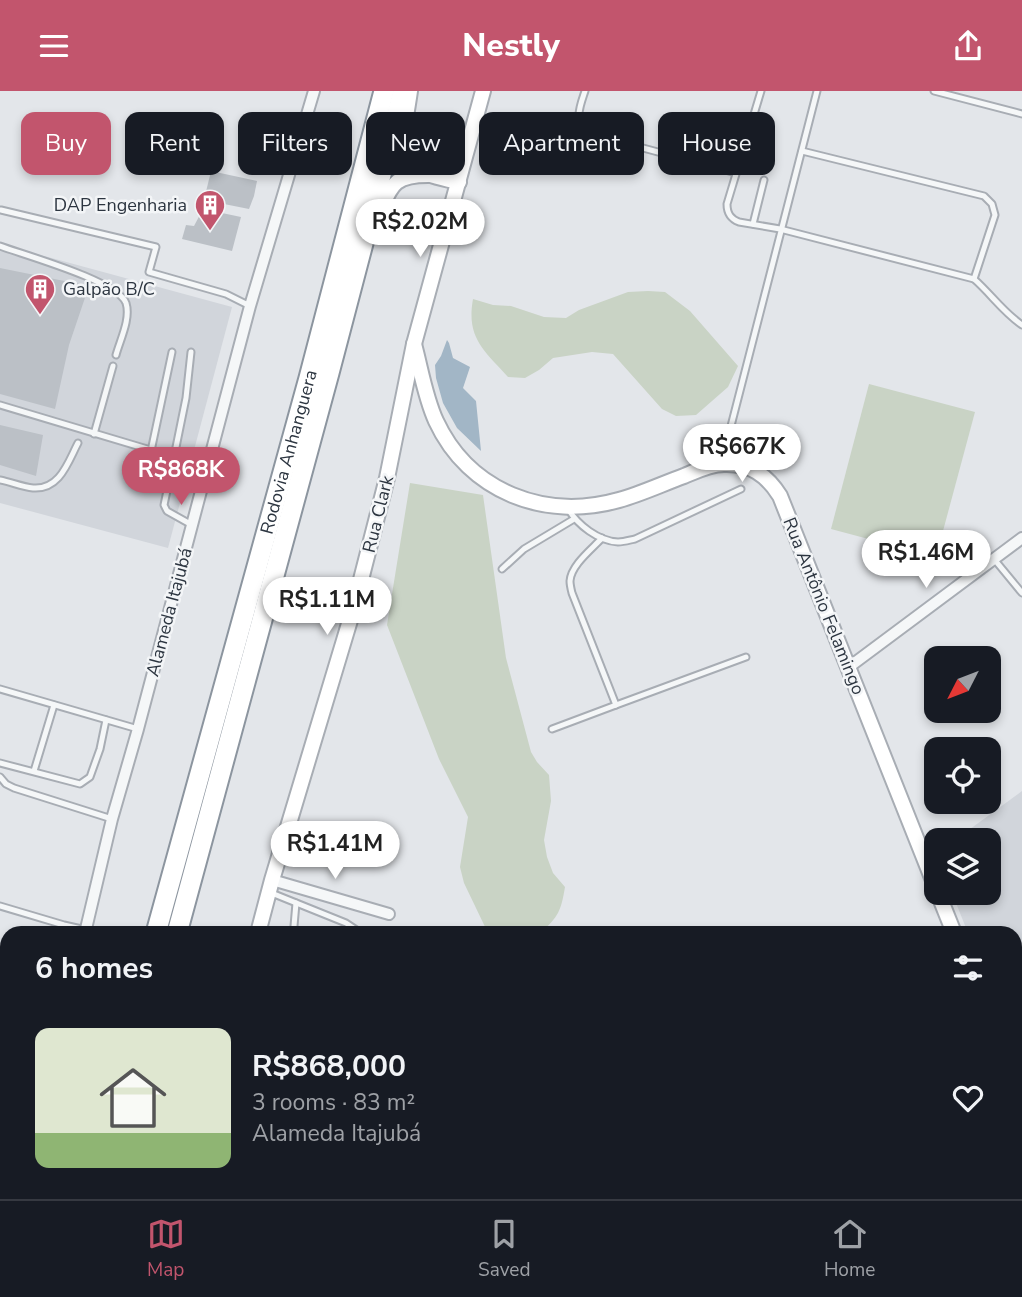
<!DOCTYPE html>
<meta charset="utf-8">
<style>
body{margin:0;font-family:"Nunito Sans",sans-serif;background:#20242c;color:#f1f3f6;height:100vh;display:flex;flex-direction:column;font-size:26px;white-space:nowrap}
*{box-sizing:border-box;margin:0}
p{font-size:23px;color:#9ea1a6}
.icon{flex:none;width:38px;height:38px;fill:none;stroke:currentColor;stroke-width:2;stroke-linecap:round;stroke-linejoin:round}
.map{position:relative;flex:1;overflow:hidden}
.drawer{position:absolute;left:0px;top:835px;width:1022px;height:275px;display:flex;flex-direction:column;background:#171b24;border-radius:21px 21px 0 0;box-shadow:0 4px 10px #0003}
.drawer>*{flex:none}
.banner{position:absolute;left:21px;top:21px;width:980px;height:63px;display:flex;gap:14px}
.needle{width:46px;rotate:228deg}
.controls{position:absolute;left:924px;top:555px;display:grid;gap:14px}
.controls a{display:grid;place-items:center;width:77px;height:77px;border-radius:14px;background:#171b24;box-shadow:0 4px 10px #0003;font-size:35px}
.price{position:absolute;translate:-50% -60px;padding:0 16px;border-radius:24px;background:#fff;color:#222;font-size:23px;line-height:46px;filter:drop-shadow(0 2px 4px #0008)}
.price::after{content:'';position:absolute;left:50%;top:42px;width:21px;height:16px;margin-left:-10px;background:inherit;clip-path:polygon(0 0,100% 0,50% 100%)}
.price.selected{background:#c2556d;color:#fff}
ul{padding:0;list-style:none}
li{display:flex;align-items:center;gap:21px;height:175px;padding:0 35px}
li+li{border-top:2px solid #363941}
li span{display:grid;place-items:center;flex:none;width:196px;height:140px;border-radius:14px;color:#555}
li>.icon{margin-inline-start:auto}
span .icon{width:84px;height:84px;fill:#fffc;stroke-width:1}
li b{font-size:30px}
h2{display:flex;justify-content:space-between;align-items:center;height:84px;padding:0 35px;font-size:30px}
.chip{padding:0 24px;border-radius:14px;background:#171b24;box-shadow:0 4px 10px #0003;font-size:24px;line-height:63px}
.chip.selected{background:#c2556d;color:#fff}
header{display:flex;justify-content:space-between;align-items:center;height:91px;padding:0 35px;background:#c2556d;color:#fff;font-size:32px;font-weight:800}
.dock{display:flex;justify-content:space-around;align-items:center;height:98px;border-top:2px solid #363941;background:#171b24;font-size:19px;color:#9ea1a6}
.dock a{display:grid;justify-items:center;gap:4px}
.dock .selected{color:#c2556d}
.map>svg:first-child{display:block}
</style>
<header><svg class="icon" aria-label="menu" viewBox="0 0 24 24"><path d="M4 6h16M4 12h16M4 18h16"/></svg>Nestly<svg class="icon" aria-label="share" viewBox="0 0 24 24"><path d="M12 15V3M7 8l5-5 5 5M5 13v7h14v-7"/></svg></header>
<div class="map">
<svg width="1022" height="1108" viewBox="0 0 1022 1108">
<rect width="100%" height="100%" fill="#e3e6ea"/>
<g fill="#d1d5db">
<polygon points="0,153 232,216 168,457 0,412"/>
<polygon points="1022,700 1022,907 1015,912 1015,842 968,842 952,802 989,802 989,749 955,749"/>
<polygon points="1022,914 1022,1010 1015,979 1015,919"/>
</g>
<g fill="#c9d3c5">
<path d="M648,200l17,1 25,19 48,55 -10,21 -32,28 -20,1 -14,-7 -49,-55 -21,-2 -39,6 -14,12 -14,8 -17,-1c-24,-27 -42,-39 -35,-78l20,6 18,1 33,11 22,1 13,-8 49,-18z"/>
<polygon points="869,293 975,321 936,466 831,438"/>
<path d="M410,392l73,12 23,163 25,94 6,10 12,13 2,26 -7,39 3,17 6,16 12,14c-4,23 -6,30 -25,46h-52l-1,-2 -23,-48 -4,-16 8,-50 -29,-58 -52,-134z"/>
</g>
<polygon fill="#a2b6c6" points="447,249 449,252 453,267 470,276 463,297 476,310 481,360 457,337 443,312 436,287 435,274 441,265"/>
<g fill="#bbc0c6">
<polygon points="211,80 257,90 254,105 249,118 204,109"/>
<polygon points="203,118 241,126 232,160 182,148 186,134 194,135"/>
<polygon points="0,177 89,195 69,254 55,318 0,303"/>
<polygon points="0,334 43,344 36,385 0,374"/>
</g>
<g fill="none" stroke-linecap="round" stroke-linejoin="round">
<g stroke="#a8adb4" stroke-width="9">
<g id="lane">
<path d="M585,0c-6,18 -12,30 6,43l145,39"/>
<path d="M761,0l-34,113c0,10 4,15 12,18l41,7 194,50c17,15 29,33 48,46"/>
<polyline points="934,0 1022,23"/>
<polyline points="802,60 984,105 992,113 995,124 974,188"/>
<polyline points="1,119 156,156 149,181 226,203 250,215"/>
<polyline points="753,133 764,89"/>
<path d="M0,155c24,9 118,35 126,57 5,16 -6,37 -10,52"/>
<polyline points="0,314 174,366 164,414 167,420 192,434"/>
<polyline points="94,343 113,275"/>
<polyline points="151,360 172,261"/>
<polyline points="174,366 186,307 191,261"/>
<polyline points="722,370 817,0"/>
<path d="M0,389c11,2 22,7 33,8 27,2 35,-26 45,-45"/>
<path d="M568,418c10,16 30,32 50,33 6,0 12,-2 17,-3l106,-50"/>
<path d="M602,447c-10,11 -31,27 -32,43 0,4 1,8 2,12l44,112 130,-48"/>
<polyline points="994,468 1022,502"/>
<polyline points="502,478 524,458 574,428"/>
<polyline points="0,598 138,638"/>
<polyline points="552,638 616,614"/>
<polyline points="0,672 80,693 90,686 100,658 106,629"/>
<polyline points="34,680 54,614"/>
<polyline points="0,686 6,693 14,697 112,728"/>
<polyline points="269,801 346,832 361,842"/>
<polyline points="0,815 64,834 86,839"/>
<polyline points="296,842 294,835 296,812"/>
<polyline points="0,923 7,924"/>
<polyline points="0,1021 7,996"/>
<polyline points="212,1102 236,1108"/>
</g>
</g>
<g stroke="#a8adb4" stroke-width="14">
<g id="street">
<polyline points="849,576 1022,447"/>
<polyline points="272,789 389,823"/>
<polyline points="85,842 112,728 138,638 250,215 314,0"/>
<polyline points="5,1108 7,1102"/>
<polyline points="520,1108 522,1102"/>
</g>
</g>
<g stroke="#a8adb4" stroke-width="18">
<g id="secondary">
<path d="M410,0c-2,16 -9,47 -6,61 1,7 6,14 12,17 13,7 29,10 43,13"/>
<path d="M375,130c16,-31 13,-46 53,-46"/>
<path d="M414,253c7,26 11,53 22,77 33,71 109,100 183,79 22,-6 43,-16 65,-24 12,-5 26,-12 40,-12 26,-1 43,11 56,32l156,392"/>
<polyline points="938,802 954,842"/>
<polyline points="258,842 272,789 354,516 387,387 414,253 483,0"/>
<polyline points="1015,1001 1022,1029"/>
<polyline points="187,1108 189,1102"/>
</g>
</g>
<g stroke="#8c959f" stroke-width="23">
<g id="highway">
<path id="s1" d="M156,842l153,-555 75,-287"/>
<polyline points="177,842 329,282 403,0"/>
<polyline points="88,1108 90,1102"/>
<polyline points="109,1108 111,1102"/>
</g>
</g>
<use href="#lane" stroke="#f5f7f8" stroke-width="5"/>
<use href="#street" stroke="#f5f7f8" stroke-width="10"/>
<use href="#secondary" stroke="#fff" stroke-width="14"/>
<use href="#highway" stroke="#fff" stroke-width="19"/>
</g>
<defs>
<g id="building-pin" transform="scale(1.575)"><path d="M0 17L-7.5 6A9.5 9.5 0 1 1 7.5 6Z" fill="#c2556d" stroke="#f3f5f7"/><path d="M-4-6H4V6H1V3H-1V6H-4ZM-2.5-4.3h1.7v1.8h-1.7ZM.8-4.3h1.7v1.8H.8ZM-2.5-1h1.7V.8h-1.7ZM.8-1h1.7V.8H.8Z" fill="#fff"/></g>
</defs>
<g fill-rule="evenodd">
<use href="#building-pin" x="210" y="114"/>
<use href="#building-pin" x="40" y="198"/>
</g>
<g text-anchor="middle" stroke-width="5" stroke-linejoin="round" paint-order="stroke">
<g font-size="18" fill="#2c3540" stroke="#f3f5f7" text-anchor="end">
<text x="187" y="120">DAP Engenharia</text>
<text x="63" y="204" text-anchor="start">Galpão B/C</text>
</g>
<g font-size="18" fill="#2c3540" stroke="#f3f5f7">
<text dy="6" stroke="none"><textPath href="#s1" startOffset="499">Rodovia Anhanguera</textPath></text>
<text transform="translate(378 423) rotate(-76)" y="6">Rua Clark</text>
<text transform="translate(824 515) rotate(68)" y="6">Rua Antônio Felamingo</text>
<text transform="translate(169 521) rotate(-75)" y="6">Alameda Itajubá</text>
</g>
</g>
</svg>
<div class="controls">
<a><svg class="needle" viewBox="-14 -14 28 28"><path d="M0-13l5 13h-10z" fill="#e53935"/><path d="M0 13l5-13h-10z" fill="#9ea1a6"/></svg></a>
<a><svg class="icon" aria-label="locate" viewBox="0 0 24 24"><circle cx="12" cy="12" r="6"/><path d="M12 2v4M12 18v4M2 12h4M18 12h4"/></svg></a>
<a><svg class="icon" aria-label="layers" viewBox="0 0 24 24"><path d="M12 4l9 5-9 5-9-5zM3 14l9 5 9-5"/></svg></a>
</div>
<b class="price" style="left:420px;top:168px">R$2.02M</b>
<b class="price" style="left:742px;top:393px">R$667K</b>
<b class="price selected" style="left:181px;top:416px">R$868K</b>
<b class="price" style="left:926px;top:499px">R$1.46M</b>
<b class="price" style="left:327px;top:546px">R$1.11M</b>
<b class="price" style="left:335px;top:790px">R$1.41M</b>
<div class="banner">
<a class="chip selected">Buy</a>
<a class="chip">Rent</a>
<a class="chip">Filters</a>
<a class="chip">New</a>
<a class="chip">Apartment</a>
<a class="chip">House</a>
</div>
<section class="drawer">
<h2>6 homes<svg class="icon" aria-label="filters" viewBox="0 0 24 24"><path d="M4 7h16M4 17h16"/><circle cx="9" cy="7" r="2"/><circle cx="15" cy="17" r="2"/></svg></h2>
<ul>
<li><span style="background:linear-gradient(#dfe7d0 75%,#8fb573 0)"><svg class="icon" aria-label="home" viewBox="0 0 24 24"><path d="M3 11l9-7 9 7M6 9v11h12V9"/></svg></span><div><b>R$868,000</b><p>3 rooms · 83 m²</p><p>Alameda Itajubá</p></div><svg class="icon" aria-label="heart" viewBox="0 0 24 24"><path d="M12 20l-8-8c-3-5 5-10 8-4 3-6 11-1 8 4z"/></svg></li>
</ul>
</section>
</div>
<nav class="dock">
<a class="selected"><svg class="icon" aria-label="map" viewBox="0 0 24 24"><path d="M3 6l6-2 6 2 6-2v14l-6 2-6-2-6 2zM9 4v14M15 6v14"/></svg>Map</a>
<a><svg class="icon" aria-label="saved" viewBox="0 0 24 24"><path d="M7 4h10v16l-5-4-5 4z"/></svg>Saved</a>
<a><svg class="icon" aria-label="home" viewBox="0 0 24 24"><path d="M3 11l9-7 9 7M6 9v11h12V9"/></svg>Home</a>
</nav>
